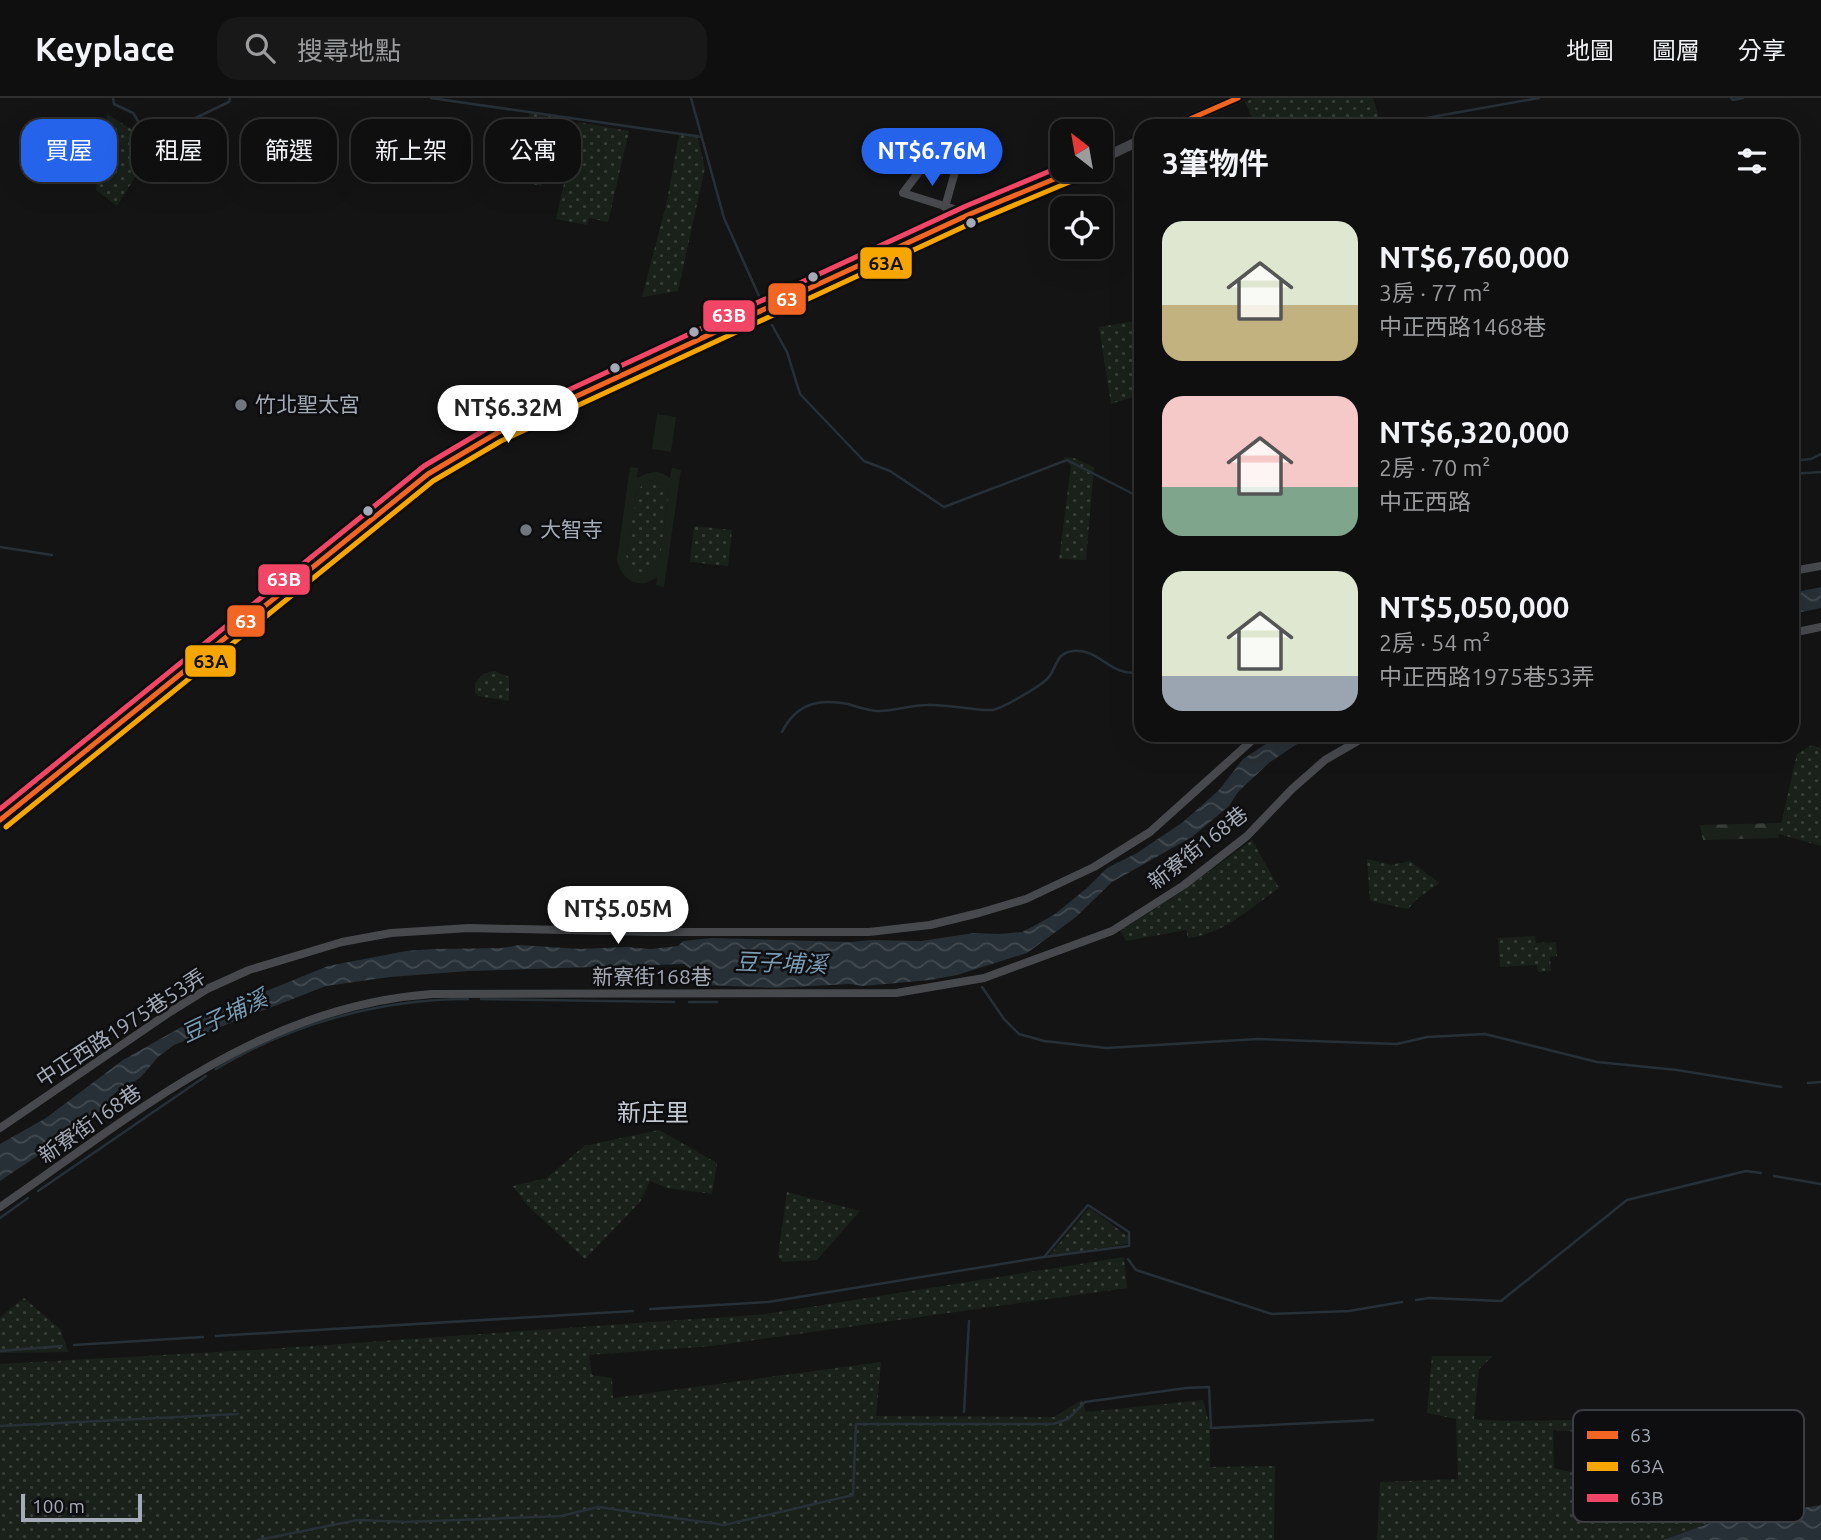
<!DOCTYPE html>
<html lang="zh-TW">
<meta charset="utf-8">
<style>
body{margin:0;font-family:Ubuntu,"Noto Sans TC",sans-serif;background:#181818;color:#f1f3f6;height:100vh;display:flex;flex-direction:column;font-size:26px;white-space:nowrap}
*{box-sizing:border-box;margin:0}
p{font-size:23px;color:#9b9c9e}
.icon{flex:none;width:38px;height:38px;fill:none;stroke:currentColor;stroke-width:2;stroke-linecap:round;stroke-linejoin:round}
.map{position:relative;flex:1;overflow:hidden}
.sheet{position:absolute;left:1134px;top:21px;width:665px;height:623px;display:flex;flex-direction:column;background:#0f0f0f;border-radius:21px;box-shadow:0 7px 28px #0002,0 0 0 2px #2f2f2f}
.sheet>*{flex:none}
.guide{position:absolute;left:21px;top:21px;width:665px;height:63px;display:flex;gap:14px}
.needle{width:46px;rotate:329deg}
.fabs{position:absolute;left:1050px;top:21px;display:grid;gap:14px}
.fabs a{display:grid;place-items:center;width:63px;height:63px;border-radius:14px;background:#0f0f0f;box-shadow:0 7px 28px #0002,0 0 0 2px #2f2f2f;font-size:35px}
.scale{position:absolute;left:21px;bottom:18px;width:121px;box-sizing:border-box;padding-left:7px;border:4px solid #a4abb6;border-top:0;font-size:19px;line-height:24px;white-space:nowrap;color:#a4abb6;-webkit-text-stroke:5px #0e0e10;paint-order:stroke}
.price{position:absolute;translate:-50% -60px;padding:0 16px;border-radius:24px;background:#fff;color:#222;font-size:23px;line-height:46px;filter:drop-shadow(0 2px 4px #0008)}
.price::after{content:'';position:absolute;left:50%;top:42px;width:21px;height:16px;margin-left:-10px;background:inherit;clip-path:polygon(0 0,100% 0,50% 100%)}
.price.current{background:#2563eb;color:#fff}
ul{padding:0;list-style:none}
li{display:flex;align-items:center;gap:21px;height:175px;padding:0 28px}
li span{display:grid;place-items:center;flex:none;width:196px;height:140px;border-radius:21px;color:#555}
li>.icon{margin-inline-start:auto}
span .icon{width:84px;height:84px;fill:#fffc;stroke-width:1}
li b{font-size:30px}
h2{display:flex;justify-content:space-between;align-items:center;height:84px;padding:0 28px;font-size:30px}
.pill{padding:0 24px;border-radius:21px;background:#0f0f0f;box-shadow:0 7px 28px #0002,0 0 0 2px #2f2f2f;font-size:24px;line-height:63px}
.pill.current{background:#2563eb;color:#fff}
header{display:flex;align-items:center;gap:42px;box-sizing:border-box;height:98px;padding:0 35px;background:#0f0f0f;border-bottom:2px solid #2f2f2f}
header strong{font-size:33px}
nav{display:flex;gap:38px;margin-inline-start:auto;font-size:24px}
.search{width:490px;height:63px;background:#181818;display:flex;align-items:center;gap:18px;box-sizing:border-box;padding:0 24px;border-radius:21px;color:#9b9c9e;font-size:26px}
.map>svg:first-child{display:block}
</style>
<header>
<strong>Keyplace</strong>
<div class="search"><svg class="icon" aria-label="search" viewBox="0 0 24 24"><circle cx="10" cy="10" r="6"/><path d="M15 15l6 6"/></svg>搜尋地點</div>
<nav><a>地圖</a><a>圖層</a><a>分享</a></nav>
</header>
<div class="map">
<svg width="1821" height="1442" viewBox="0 0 1821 1442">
<defs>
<pattern id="grass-dots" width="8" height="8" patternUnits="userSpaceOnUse" patternTransform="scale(1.75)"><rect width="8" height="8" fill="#1a211b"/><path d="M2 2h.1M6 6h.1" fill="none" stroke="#383f3a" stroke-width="1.8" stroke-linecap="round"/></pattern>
<pattern id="forest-firs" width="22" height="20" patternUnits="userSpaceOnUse" patternTransform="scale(1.75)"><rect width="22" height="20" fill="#1a211b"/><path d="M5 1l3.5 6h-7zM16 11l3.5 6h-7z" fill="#383f3a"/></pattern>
<pattern id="water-waves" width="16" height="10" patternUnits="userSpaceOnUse" patternTransform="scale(1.75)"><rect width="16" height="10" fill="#273036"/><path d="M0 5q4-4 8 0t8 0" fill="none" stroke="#434b51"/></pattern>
</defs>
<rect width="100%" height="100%" fill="#141414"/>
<g fill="url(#grass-dots)">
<polygon points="1253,0 1373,0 1380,23 1351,28 1256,28 1245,4"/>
<polygon points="530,13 557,19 541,88 514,82"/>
<polygon points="107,16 141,37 161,38 117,108 96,92"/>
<polygon points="578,24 629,33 608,124 589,120 587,127 556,121"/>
<polygon points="697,36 705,70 678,193 642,199 667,103 679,37"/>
<polygon points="1141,222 1141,296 1111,306 1099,229"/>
<polygon points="1063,359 1074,360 1094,369 1086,462 1059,461 1071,368"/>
<path d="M651,382l15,5 3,6 -9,69c-6,13 -14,16 -28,12l-6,-16 11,-64 6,-9z"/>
<polygon points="694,428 732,432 728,468 690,464"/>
<polygon points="494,573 509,579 509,603 478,598 475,595 475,585 483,576"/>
<polygon points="1812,647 1821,650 1821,748 1779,736 1797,656"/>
<path d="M1252,742l27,48c-27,19 -57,47 -91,50l-2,-8 -60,11 -6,-10 61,-39z"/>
<polygon points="1367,761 1391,767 1410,763 1439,785 1417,801 1408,811 1370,803"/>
<polygon points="1535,838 1536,845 1556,844 1557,858 1550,859 1551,873 1538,874 1537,867 1500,869 1498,840"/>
<polygon points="659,1032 717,1065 712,1096 667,1090 650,1083 640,1104 585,1161 528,1108 513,1088 547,1080 584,1048"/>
<polygon points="787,1094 860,1113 817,1162 783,1164 778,1158"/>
<polygon points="1089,1110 1129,1139 1127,1146 1048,1159"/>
<polygon points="1124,1159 1127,1190 712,1248 589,1257 592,1277 612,1280 613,1300 881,1264 876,1318 1054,1319 1082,1302 1086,1314 1203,1302 1210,1329 1210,1369 1275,1368 1274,1442 0,1442 0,1266 253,1252 766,1216"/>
<polygon points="24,1200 61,1232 68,1254 0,1255 0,1219"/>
<polygon points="1432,1258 1493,1258 1479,1271 1474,1321 1502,1323 1569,1322 1699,1336 1698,1357 1640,1350 1634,1338 1553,1332 1554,1370 1579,1376 1572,1410 1581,1416 1730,1411 1713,1424 1663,1442 1377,1442 1380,1384 1458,1381 1456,1321 1427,1315"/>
</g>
<polygon fill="url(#forest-firs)" points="1782,725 1778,740 1703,742 1700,727"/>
<g fill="#1a211b" fill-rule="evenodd">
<polygon points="657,316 676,319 671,354 652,351"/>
<path d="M630,369l8,1 -1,10c14,-7 20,-9 33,0l2,-10 9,2 -17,117 -8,-2 1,-8c-17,14 -36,3 -40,-17zM651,382l14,5 4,6 -9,69c-6,13 -15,16 -28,11l-6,-15 11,-64 6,-9z"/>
</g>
<g fill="url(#water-waves)">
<polygon points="1821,489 1821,510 1792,516 1792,495"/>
<polygon points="1280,637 1311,637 1270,664 1238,694 1229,708 1192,739 1112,784 1076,819 1027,855 957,877 930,882 863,888 849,886 775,890 704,887 701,879 684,866 469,873 390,879 326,888 174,947 158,959 140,980 114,996 94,1020 0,1083 0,1046 46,1020 123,962 192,923 328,868 406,853 433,851 502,850 519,847 580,851 626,849 651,851 678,848 683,843 712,840 850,844 872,842 921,843 974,835 999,836 1022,834 1032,829 1055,816 1087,790 1107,770 1137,755 1183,724 1219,692 1243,661"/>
<polygon points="1821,1407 1821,1442 1663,1442 1713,1424"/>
</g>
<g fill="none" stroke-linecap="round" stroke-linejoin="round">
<g stroke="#273036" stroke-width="2.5">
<polyline points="113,0 114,6 133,15 140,26 166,34 229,4 230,0"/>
<polyline points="431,0 702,39"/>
<polyline points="691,0 724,120 759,198"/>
<polyline points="1731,0 1733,2 1743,0"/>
<polyline points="1381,28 1539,0"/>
<polyline points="772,227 787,254 800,296 864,363 890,373 944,409 1067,362 1141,400"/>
<polyline points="1792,363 1811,361 1821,356"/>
<polyline points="1792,376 1821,374"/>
<polyline points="0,449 52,457"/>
<path d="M782,634c14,-28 36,-34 66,-28 10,3 21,7 31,7 16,0 32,-6 48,-6 21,-1 42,5 63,5 9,1 48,-23 56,-30 11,-9 8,-27 27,-29 27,-3 37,27 68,21"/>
<polyline points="982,889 1004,921 1019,936 1044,943 1106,950 1258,941 1397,946 1427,939 1485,936 1597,964 1677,972 1781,989"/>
<polyline points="481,901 674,904"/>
<polyline points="689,904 717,904"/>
<path d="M216,971c75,-45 164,-70 252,-70"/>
<polyline points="1808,985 1821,984"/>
<polyline points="1774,1078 1821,1086"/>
<polyline points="38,1093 206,978"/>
<polyline points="0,1120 28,1100"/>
<polyline points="1128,1161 1136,1172 1272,1216 1349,1213 1402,1204"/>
<polyline points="1416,1202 1429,1200 1501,1203 1627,1102 1746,1073 1761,1075"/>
<polyline points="650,1211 768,1204 1044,1159 1129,1148 1129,1134 1088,1107 1044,1159"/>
<polyline points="216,1238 633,1213"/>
<polyline points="74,1247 203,1239"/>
<polyline points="0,1253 62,1248"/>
<polyline points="964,1314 969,1223"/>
<polyline points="0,1328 238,1316"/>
<polyline points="258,1442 358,1422 406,1424 561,1418 598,1409 724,1427 853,1397 856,1326 1053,1326 1068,1321 1085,1304 1186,1290 1209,1289 1211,1330 1373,1322"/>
</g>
<g stroke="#48494d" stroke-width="8">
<polyline points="938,49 903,95 970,116"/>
<polyline points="945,109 955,74"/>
<polyline points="1792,473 1821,468"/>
<polyline points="1792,535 1821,529"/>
<polyline points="0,1030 170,914 207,891 249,872 342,844 391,835 469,830 653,834 869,834 930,827 979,815 1026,801 1094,769 1150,734 1258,637"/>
<path d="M0,1109c135,-93 261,-201 432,-213l464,-1 88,-15 128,-47 72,-46 63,-49 45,-47 33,-29 43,-25"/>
</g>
<g stroke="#46484b" stroke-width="10">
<polyline points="1174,28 1238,0"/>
<polyline points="1101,61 1141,42"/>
<polyline points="0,722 428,376 497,335 970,116 1076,72"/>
</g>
<g stroke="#0e0e10" stroke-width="10">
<g id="bus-1">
<polyline points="1174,28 1238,0"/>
<polyline points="0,722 428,376 497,335 970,116 1076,72"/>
</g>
</g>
<g stroke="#0e0e10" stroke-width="10">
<polyline id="bus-2" points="6,729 433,383 501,343 974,124 1079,80"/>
</g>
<g stroke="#0e0e10" stroke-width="10">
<polyline id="bus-3" points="0,711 424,368 493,327 966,108 1062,68"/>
</g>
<use href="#bus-1" stroke="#f26522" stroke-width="5"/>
<use href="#bus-2" stroke="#f7a600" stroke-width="5"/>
<use href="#bus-3" stroke="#f34667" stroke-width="5"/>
</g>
<g fill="#a4abb6" stroke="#0e0e10" stroke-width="2.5">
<circle cx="971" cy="125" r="6"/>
<circle cx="813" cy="179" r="6"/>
<circle cx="694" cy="234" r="6"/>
<circle cx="615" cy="270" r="6"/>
<circle cx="368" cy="413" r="6"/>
</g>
<g fill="#72767d" stroke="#0e0e10" stroke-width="2.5">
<circle cx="241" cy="307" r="7"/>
<circle cx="526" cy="432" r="7"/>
</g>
<g text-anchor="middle" stroke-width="5" stroke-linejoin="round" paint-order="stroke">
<g font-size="21" fill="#a4abb6" stroke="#0e0e10" text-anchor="start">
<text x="255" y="314">竹北聖太宮</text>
<text x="540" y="439">大智寺</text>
</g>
<g font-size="21" fill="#a4abb6" stroke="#0e0e10">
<text transform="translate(1198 750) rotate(-38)" y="7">新寮街168巷</text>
<text x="652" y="886">新寮街168巷</text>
<text transform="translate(121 930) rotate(-33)" y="7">中正西路1975巷53弄</text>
<text transform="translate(90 1026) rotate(-35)" y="7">新寮街168巷</text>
</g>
<g font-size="23" font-style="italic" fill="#799cb3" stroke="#0e0e10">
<text transform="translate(781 865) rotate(2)" y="8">豆子埔溪</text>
<text transform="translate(224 918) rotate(-25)" y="8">豆子埔溪</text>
</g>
<g font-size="24" fill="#c5c9d2" stroke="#0e0e10">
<text x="653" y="1023">新庄里</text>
</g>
</g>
<rect x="1573" y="1312" width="231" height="112" rx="10" fill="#0e0e10" stroke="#3b3d42" stroke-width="2"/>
<rect x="1587" y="1333" width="31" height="8" fill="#f26522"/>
<rect x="1587" y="1364" width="31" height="9" fill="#f7a600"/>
<rect x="1587" y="1396" width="31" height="8" fill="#f34667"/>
<g font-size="19" fill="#a4abb6">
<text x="1630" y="1344">63</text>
<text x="1630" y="1375">63A</text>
<text x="1630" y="1407">63B</text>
</g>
<g stroke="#0e0e10" stroke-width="2.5">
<rect x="859" y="148" width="54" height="34" rx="7" fill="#f7a600"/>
<rect x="767" y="184" width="40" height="34" rx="7" fill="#f26522"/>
<rect x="702" y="201" width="54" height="34" rx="7" fill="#f34667"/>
<rect x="257" y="465" width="54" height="33" rx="7" fill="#f34667"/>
<rect x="226" y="506" width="40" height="34" rx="7" fill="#f26522"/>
<rect x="184" y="546" width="53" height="34" rx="7" fill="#f7a600"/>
</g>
<g font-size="19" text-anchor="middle" font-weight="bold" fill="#fff">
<text x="787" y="208">63</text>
<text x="729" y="224">63B</text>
<text x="284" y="488">63B</text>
<text x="246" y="530">63</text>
</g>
<g font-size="19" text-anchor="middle" font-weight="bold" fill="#111">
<text x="886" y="172">63A</text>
<text x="211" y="570">63A</text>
</g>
</svg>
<div class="fabs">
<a><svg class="needle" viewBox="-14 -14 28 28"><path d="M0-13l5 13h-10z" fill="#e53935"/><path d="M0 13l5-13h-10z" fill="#9b9c9e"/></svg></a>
<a><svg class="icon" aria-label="locate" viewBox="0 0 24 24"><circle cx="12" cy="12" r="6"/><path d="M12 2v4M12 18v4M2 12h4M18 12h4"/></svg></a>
</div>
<div class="scale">100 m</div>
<b class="price current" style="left:932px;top:90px">NT$6.76M</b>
<b class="price" style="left:508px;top:347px">NT$6.32M</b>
<b class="price" style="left:618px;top:848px">NT$5.05M</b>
<div class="guide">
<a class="pill current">買屋</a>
<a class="pill">租屋</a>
<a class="pill">篩選</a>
<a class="pill">新上架</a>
<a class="pill">公寓</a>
</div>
<section class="sheet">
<h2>3筆物件<svg class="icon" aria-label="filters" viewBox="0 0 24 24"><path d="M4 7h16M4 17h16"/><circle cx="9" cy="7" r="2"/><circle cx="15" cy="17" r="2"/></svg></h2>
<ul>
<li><span style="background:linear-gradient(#dfe7d0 60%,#c2b280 0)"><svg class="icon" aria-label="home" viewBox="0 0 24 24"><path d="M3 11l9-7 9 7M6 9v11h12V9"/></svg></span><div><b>NT$6,760,000</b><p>3房 · 77 m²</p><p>中正西路1468巷</p></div></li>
<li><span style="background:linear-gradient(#f6c9c9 65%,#7fa58c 0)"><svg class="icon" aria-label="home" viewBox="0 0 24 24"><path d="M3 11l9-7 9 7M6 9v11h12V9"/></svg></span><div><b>NT$6,320,000</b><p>2房 · 70 m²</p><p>中正西路</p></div></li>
<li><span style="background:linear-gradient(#dfe7d0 75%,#9aa5b1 0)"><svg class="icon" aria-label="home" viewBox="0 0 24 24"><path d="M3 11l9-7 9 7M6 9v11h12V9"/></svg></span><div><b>NT$5,050,000</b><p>2房 · 54 m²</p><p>中正西路1975巷53弄</p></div></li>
</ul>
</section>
</div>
